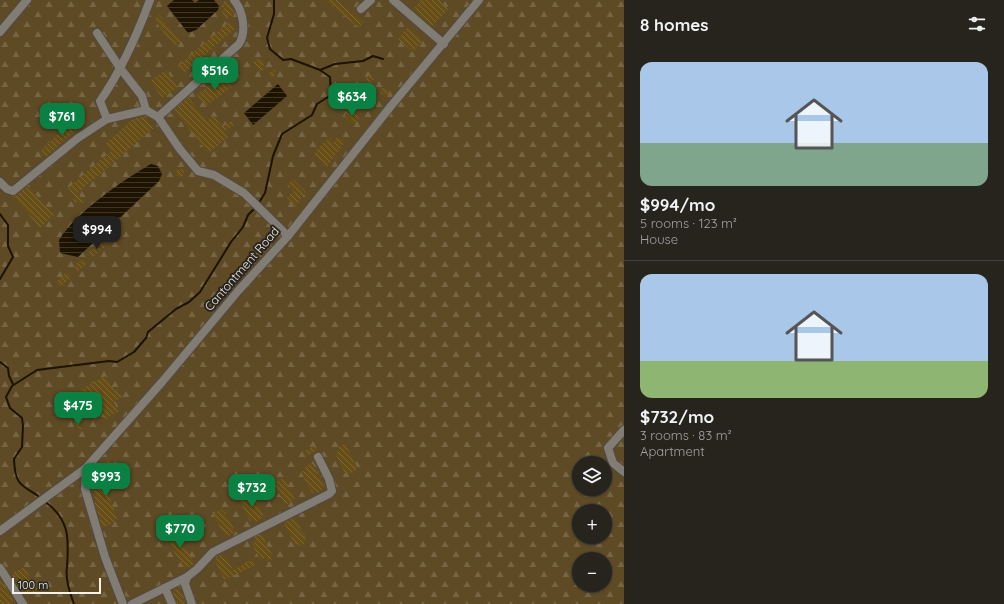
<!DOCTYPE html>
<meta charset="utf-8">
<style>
body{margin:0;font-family:Quicksand,sans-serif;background:#33302b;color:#f1f3f6;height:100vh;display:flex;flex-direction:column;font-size:15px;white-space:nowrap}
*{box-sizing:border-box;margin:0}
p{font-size:13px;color:#a4a4a4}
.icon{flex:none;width:22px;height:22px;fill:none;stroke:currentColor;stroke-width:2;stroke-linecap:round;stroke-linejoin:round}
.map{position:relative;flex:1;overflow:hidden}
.side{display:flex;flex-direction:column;background:#27241e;width:380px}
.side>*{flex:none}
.tools{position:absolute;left:572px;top:456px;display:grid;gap:8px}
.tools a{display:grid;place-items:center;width:40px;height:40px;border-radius:50%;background:#27241e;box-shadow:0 1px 3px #0004,0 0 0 1px #43413c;font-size:20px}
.scale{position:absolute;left:12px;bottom:10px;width:89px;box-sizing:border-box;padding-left:4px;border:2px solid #f4f2ed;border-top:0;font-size:11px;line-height:14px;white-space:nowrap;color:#f4f2ed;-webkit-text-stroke:3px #2a261f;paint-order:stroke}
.price{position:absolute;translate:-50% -34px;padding:0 9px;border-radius:8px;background:#0b8043;color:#fff;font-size:13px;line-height:26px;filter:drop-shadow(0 1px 2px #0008)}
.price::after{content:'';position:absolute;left:50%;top:24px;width:12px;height:9px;margin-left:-6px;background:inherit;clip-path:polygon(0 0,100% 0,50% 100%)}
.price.selected{background:#222;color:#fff}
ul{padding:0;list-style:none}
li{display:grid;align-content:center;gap:8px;height:212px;padding:0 16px}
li+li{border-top:1px solid #43413c}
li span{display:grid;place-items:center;height:124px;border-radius:12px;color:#555}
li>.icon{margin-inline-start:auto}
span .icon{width:72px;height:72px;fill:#fffc;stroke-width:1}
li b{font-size:17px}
h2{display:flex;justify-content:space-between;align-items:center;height:48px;padding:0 16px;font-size:17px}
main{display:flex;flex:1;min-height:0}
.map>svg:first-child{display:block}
</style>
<main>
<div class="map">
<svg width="624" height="604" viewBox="0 0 624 604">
<defs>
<pattern id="forest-firs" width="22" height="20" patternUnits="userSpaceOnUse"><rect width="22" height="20" fill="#5e4a24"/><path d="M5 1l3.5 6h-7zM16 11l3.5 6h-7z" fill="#766544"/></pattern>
<pattern id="water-rules" width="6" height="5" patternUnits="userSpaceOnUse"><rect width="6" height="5" fill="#1e1300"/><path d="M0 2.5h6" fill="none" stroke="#3f3626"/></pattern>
<pattern id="building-back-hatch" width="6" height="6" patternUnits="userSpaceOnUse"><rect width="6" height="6" fill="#674d16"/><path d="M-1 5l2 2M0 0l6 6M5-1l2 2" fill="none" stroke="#7d6738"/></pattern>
</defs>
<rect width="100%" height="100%" fill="#343028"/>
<path fill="url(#forest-firs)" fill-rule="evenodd" d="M0,0h624v604h-624zM579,463h26v26h-26zM579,511h26v26h-26zM579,559h26v26h-26z"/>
<g fill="url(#water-rules)">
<polygon points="174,0 192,0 195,3 199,0 214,0 219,6 218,10 196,30 188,33 167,6"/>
<polygon points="278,84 287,96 253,125 244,113"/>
<path d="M151,164l7,2 4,8 -3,7 -81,76 -18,-4 -1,-13c16,-27 64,-60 92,-76z"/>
</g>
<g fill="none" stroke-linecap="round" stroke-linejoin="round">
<g stroke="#1e1300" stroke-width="2">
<polyline points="274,0 274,14 267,38 270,49 283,60 291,59 320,70 335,64 363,61 373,56 383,59"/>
<polyline points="258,204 265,193 273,156 282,134 312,115 317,104 331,95 330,77 320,70"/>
<polyline points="0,279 13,257 8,246 8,225 0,214"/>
<polyline points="0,362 8,368 9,376 13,384"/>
<path d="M41,498c-20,-14 -26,-12 -27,-39l8,-12 1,-21 -1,-8 -12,-10 -4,-11 6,-11 25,-16 72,-9 8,1 17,-10 12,-14 2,-6 28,-23 13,-7 11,-10 31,-50 12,-15 5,-12 7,-7"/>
<path d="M44,501c26,18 25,38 23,66 -2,12 3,26 7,37"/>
</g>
</g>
<g fill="url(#building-back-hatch)">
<polygon points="325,0 337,0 364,22 359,28"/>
<polygon points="421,0 439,0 448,9 432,27 412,10"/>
<polygon points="228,1 235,13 226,19 221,10 225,8 222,4"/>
<polygon points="159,15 181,41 175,46 154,20"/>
<polygon points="230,21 236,28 184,73 178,66"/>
<polygon points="408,27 423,41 413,52 398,39"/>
<polygon points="260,58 265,63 263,66 266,68 260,72 253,62"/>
<polygon points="274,69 276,72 272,79 268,74"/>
<polygon points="166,70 178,87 162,98 150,81"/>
<polygon points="223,75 232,87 206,106 197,95"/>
<polygon points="369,75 374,79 370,83 366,79"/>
<polygon points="383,87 390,91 387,97 380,93"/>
<polygon points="370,90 377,96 373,101 366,95"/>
<polygon points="351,91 360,99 353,108 343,99"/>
<polygon points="188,97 207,121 214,116 222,127 231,121 234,125 224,132 228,138 208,153 174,110"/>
<polygon points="350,109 360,117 353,124 344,116"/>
<polygon points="77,116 83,123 46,157 40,151"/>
<polygon points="144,116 154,128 78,193 84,202 81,204 79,201 76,203 73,199 75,197 68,188 111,151 105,144 133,119"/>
<polygon points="338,136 345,142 327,167 314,154 324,142 330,138 333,143"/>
<circle cx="180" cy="173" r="4"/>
<polygon points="293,179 306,192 296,206 287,197 294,191 288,185"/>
<polygon points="28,186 54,215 40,228 13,196"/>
<polygon points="116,230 121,235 112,242 107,237"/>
<polygon points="101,243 105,247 93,257 89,252"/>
<polygon points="83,259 87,264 78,271 74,266"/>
<polygon points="67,272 72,277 60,287 56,282"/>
<polygon points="105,376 115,391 117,390 122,398 113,401 119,411 106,419 100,409 95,420 88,409 91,408 80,390"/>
<polygon points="76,421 83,427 80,430 73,424"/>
<polygon points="344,444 346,445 358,469 350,474 348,472 345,473 335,453 339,451 338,447"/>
<polygon points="315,446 317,450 307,455 305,451"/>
<polygon points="110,460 114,466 112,467 122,482 107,490 117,519 113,520 114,523 102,528 93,497 97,496 93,488 111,479 102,464"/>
<polygon points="310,464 313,464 325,488 318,493 315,491 312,493 301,472 306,470 305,466"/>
<polygon points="282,479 283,481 285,480 295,499 285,505 273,483"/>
<polygon points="250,492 252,493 264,517 256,522 253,520 250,521 240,501 245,498 245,495"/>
<polygon points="222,509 223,512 224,511 235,530 233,531 234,533 228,536 227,535 225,536 213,514"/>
<polygon points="295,517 306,539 304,540 305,543 299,546 298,544 295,545 284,523"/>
<polygon points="175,527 184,540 181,542 186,550 188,549 194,564 185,569 171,547 173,546 167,535 172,532 170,529"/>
<polygon points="262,534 272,555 271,556 272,559 267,561 266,557 260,560 252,544 255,542 253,538"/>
<polygon points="222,553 224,558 226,557 233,570 253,559 256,565 224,580 214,559"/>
<polygon points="24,567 37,588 37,591 26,595 13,573"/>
<polygon points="0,578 14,600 12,601 14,604 0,604"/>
<polygon points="180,587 186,604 177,604 172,591"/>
</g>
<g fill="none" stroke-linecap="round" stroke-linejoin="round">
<g stroke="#4f4c46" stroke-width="10">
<g id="minor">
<polyline points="393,0 444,44"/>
<polyline points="361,9 371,0"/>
<polyline points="0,32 27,0"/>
<polyline points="97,33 120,68 142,96 146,110"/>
<path d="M158,117l81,-73c8,-13 4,-33 -5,-44"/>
<path d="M107,119l-7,-18c21,-30 37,-66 50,-101"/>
<polyline points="0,182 7,189 13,191 78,138 107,119 146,110 158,117 179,148 198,171 214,175 244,193 288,236"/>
<polyline points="624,430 608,448 613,463 624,472"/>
<polyline points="86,468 85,489 105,557 123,604"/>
<polyline points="0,531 86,468 162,382 238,291 288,236 391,106 479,0"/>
<polyline points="0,568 23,604"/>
<polyline points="187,577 185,584 192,604"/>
<polyline points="165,588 172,604"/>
<polyline points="132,604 187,577 197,569 213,552 329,494 332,491 329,479 318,457"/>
</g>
</g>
<use href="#minor" stroke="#827d74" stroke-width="8"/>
</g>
<g text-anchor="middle" stroke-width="4" stroke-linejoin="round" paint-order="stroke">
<g font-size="12" fill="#f4f2ed" stroke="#2a261f">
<text transform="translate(242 269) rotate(-49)" y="4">Cantontment Road</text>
</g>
</g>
</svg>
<div class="tools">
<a><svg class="icon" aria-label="layers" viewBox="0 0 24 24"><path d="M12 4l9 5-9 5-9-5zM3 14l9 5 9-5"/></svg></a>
<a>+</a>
<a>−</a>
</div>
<div class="scale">100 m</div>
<b class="price" style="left:215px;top:91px">$516</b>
<b class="price" style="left:352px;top:117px">$634</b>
<b class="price" style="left:62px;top:137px">$761</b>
<b class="price selected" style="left:97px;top:250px">$994</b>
<b class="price" style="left:78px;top:426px">$475</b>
<b class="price" style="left:106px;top:497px">$993</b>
<b class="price" style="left:252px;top:508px">$732</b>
<b class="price" style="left:180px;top:549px">$770</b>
</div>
<section class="side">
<h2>8 homes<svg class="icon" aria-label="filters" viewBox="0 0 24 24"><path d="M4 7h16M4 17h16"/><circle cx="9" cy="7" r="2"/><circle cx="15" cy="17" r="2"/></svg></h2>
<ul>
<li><span style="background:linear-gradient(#a9c7e8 65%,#7fa58c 0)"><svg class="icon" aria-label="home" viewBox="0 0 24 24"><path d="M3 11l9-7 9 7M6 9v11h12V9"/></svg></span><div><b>$994/mo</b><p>5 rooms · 123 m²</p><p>House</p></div></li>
<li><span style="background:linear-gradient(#a9c7e8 70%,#8fb573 0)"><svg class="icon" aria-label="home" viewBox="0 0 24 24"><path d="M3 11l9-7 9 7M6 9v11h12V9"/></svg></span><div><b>$732/mo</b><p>3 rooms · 83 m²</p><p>Apartment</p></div></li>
</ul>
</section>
</main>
